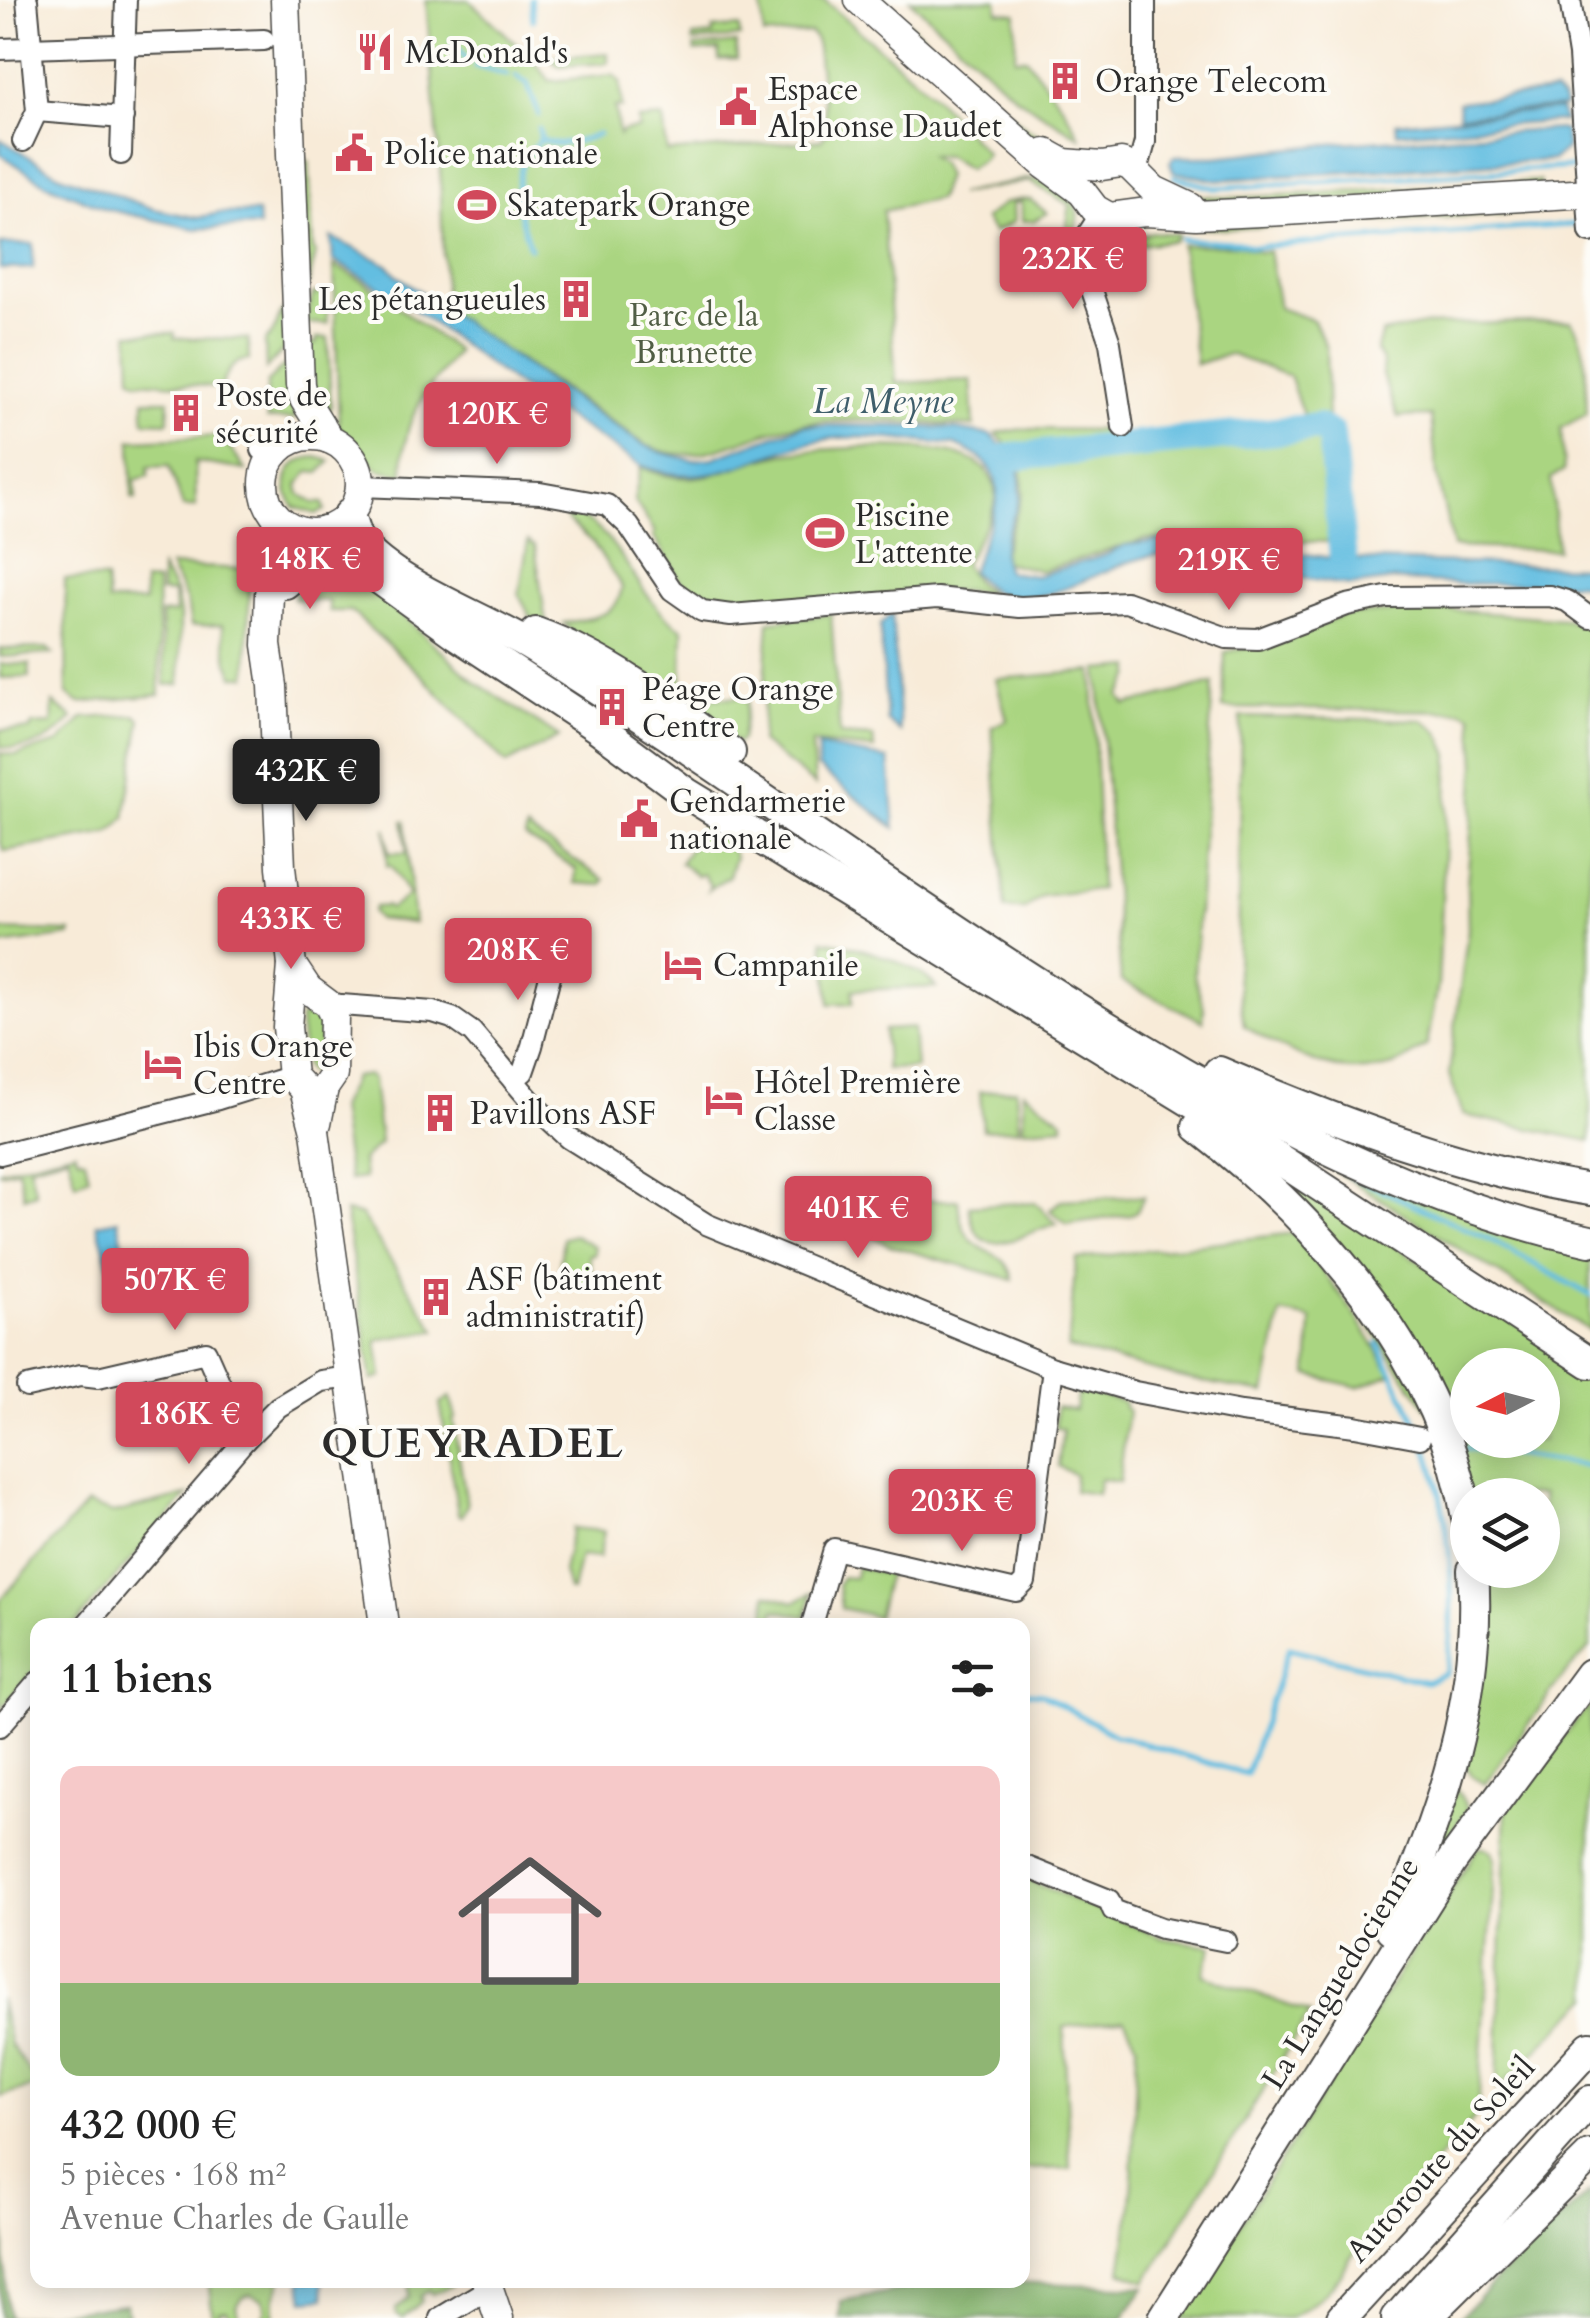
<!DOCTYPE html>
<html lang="fr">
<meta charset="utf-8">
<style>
body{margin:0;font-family:Cardo,serif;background:#f6f6f6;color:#222;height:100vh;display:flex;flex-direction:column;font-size:38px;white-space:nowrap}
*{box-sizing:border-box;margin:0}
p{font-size:32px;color:#767676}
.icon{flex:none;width:55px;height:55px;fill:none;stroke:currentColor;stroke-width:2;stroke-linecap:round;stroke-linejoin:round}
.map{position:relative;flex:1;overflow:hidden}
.sheet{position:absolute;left:30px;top:1618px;width:1000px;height:670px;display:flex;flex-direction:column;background:#fff;border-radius:20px;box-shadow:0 5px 25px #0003}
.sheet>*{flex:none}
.needle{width:65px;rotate:264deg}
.controls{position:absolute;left:1450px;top:1348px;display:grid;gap:20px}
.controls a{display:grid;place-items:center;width:110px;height:110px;border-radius:50%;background:#fff;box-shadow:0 5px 25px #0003;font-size:50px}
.price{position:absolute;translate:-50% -85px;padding:0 22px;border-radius:10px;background:#d1495b;color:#fff;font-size:32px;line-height:65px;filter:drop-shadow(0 2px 5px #0008)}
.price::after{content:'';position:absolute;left:50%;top:60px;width:30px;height:22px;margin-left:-15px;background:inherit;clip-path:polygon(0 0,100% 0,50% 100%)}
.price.selected{background:#222;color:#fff}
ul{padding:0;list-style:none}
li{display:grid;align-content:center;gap:20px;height:530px;padding:0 30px}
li+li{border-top:2px solid #e0e0e0}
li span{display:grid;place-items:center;height:310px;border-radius:20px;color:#555}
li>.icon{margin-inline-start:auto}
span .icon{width:180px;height:180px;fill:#fffc;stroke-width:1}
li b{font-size:42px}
h2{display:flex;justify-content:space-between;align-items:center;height:120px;padding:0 30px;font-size:42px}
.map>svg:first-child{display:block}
</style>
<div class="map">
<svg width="1590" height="2318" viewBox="0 0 1590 2318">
<rect width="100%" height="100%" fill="#fdfcf7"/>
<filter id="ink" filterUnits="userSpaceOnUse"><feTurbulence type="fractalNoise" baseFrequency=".01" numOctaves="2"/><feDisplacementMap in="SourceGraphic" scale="20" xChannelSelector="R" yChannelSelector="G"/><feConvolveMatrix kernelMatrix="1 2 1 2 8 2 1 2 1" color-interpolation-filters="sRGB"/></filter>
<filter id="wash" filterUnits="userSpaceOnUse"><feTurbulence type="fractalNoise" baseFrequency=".0048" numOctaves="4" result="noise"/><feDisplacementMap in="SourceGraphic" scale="40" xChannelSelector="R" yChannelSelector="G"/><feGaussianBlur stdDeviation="2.25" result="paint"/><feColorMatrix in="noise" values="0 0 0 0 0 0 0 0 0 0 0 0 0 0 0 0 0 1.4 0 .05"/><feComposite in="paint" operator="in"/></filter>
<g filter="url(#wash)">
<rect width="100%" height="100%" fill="#f8ebd8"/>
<g fill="#aad581" stroke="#6a8056" stroke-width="2.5" fill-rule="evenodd">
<path d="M426,0h43l63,58 18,23 63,-6 7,6 2,27 -7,-1 4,28 4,-4 16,-2 -1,-9 25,-2 4,34 154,-12 6,-8 -11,-92 -5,-7 -47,3 -3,-36h63l107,93 55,60 -3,6 -15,10 -21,-13h-17l10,7 6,13 -8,23 -55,12 13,172 75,-3 3,46c-56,-2 -124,-10 -179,-1 -53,10 -96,46 -149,20l-201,-135 -5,-143z"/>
<polygon points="872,0 883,0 1025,127 1062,149 1034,141"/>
<polygon points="910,0 997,0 998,11 1016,13 1015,58 1026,58 1064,108 1080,137 1016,97"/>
<polygon points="739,27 740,37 693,42 693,37 713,35 713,29"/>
<polygon points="736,43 737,59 719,60 719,50 695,52 694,47"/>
<polygon points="608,53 608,63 559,66 548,58"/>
<polygon points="300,160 309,161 313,249 316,253 308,286"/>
<path d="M1027,179c31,-1 67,28 42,59l-2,-14 3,-19 -41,-24 -70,13z"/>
<polygon points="1539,181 1540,188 1218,206 1179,194 1229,198"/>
<polygon points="1020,199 1031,200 1047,213 1034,221 1022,221 1021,202 1013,203 1014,222 993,232 984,219 1004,203"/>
<polygon points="1541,205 1541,212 1224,229 1177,227"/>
<path d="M1152,232l26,2 -4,7 -89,10 9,-16c17,13 39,3 58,-3z"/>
<polygon points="1181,245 1239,245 1260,252 1269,251 1279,308 1313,320 1326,347 1328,420 1305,420 1289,376 1229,354 1196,364"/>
<path d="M334,265l30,17 93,69c-33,45 -55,64 -54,124l-26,-6 -17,-21 -21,-17z"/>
<polygon points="313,294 326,294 328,324 305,323"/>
<path d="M286,307l-1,41 -19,21 -1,-28c14,-10 10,-24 21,-34z"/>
<path d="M1571,321c19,25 14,62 16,93l-26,14 3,43 -13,7 6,72 -104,-3 -16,-72 -6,-59 -33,1 -16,-42 1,-13 -7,-11 6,-18 42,-8z"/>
<path d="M129,333h46l-1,5 74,1 1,21c-17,0 -22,13 -28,27l-84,-6 -6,-4z"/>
<polygon points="317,338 328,338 331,407 323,419 313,390 306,344 316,344"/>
<polygon points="287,363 295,419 267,419 267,382"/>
<polygon points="144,400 169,400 168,422 144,421"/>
<polygon points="1023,429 1116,430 1133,449 1270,442 1315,430 1328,436 1338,542 1146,539 1041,571 1000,561 1023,493 1021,463 996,433"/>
<polygon points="225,436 225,442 246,470 195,462 196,507 183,507 169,466 148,467 149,476 135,480 136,499 132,498 131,440"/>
<path d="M868,447c38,2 133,-6 127,54 -2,16 -23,46 -31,63l11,17 16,13c-68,-16 -263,40 -304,-6 -14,-15 -23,-36 -34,-52l2,-4 -21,-32 7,-33c60,26 86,-3 142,-13 28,-5 57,-5 85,-7z"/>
<path d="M316,457l15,4 -12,12 -10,-1 -11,13 2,9 14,9h9l2,7 -9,4 -22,-7c-14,-23 -8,-48 22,-50z"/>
<path d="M562,509c64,18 69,90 121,120l-1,69 57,-1 9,4 -6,38 -4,4 -164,-109 -10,-11c27,-5 54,-5 58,-36l-29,-44 -25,-22z"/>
<polygon points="528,541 535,547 546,624 531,619 519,594"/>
<polygon points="170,566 250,569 247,676 234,676 228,662 222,625 191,626 187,602"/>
<polygon points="161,568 176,593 180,613 180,684 165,685 161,614 175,613 174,593 161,592"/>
<polygon points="316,568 348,569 395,608 474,681 559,737 506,764 420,674 351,611 329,611 329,601 294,599 299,585"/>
<polygon points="65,579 106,579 108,602 144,602 144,581 157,582 160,695 79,703 67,694"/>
<polygon points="1437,609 1566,619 1587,626 1590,632 1590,1141 1463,1115 1449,1074 1468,930 1467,886 1476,764 1472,716 1463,711 1223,708 1225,652 1287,640 1341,615"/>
<polygon points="831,614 840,735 873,737 874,749 812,743 815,785 761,742 769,621"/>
<polygon points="47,648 53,654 0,657 0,649"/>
<polygon points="0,664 30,664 29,677 0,678"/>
<polygon points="1132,667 1132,676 1120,696 1126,705 1213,683 1194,974 1204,1009 1203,1021 1121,981 1098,670"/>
<polygon points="1093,671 1100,889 1042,896 1025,909 1005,909 992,727 1007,720 996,679"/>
<path d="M53,703l20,15c-19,22 -43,34 -73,29v-17h30l2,-5 20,-1z"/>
<polygon points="135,715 141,719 125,818 109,833 4,851 0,841 0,753 16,755 59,743 83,718"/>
<path d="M1241,717l182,3 16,12 10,23 -11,230 -11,60c-12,8 -28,21 -42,23 -53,10 -98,-16 -141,-42l-7,-49z"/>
<polygon points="403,821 405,821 414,923 378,919 372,913 374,907 386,906 390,909 409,895 391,866 387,866 386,828 389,853 407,853"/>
<polygon points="703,821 721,829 735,857 729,876 708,890 710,885 703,874 698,876 680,863 698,836"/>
<polygon points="527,829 605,880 602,885 575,883 576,869 525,837"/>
<polygon points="0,930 71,932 70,936 0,945"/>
<path d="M823,940c29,5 95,23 113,47l-83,3v13l-23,1z"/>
<polygon points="309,1013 321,1019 318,1074 308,1072 305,1067 300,1025 300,1018"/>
<polygon points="913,1028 916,1068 886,1069 884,1030"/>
<polygon points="368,1075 373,1080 380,1143 362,1160 364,1178 349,1180 339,1108 354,1077"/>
<polygon points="1016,1089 1019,1129 983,1130 980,1092"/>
<polygon points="1023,1091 1063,1120 1063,1126 1023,1129"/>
<polygon points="1283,1138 1590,1249 1590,1331"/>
<path d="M1246,1149l344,223v275l-30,33 -75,104 -11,-6 -11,-16 17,-192h62v-75h-74l-14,-48zM1468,1365h74v75h-74z"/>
<polygon points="75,1151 77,1157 85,1159 89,1176 76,1183 68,1155 29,1166 36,1193 24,1197 18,1169 0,1173 0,1170"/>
<polygon points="1144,1196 1137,1211 1130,1215 1067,1224 1050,1210 1061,1200"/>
<path d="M958,1200c4,67 47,38 55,80l-124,-35 -22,-12v-31z"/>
<path d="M1035,1202l22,22c-37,8 -80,47 -88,-18z"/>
<polygon points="345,1212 361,1215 436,1330 377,1340 382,1377 372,1380"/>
<polygon points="1294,1233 1354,1313 1392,1374 1358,1387 1308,1375 1311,1319 1281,1313 1265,1393 1187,1379 1068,1348 1076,1259"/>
<polygon points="574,1235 594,1246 595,1254 589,1255 594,1285 560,1288 558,1282 563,1238"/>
<polygon points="1078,1389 1124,1402 1124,1408 1128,1410 1119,1482 1100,1479 1097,1494 1074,1491 1075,1475 1058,1466 1063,1429 1055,1428 1056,1407 1075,1410"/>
<polygon points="450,1397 456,1418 453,1420 467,1505 462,1516 458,1514 440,1403"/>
<polygon points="188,1495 74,1625 38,1625 37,1667 0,1710 0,1600 87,1504 113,1513"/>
<polygon points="572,1528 604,1531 599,1558 580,1556 572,1591 568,1590 563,1572"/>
<polygon points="857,1567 888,1574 877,1617 841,1608 838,1585 842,1577 854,1578"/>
<polygon points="812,1593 806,1617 775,1610 772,1619 765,1615 767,1594 794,1602"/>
<polygon points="1590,1705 1590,1997 1497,2090 1506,1804"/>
<polygon points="1456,1788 1468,1809 1442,1846 1438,1842"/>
<path d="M1485,1847l7,4 3,8 -16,237 -5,23 -125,140c-8,23 -37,48 -59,59h-109l296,-469z"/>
<polygon points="1022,1877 1162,1938 1212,1946 1203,1975 1310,2013 1146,2282 1121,2271 1131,2206 1137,2044 1124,2019 1064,2027 1070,2168 1023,2169"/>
<polygon points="0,1999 10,2044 38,2085 0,2097"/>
<polygon points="208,2280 282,2280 275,2297 274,2318 263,2318 266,2309 263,2299 251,2294 242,2297 237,2304 239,2318 231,2318 227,2310 219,2311 220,2318 213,2318"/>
<polygon points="409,2280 452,2280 452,2285 433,2294 429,2290 420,2297 422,2301 403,2318 396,2315 396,2309 409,2297"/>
</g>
<g fill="#87b66f" stroke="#59704d" stroke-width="2.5">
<path d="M0,2187c8,43 3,87 8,131l118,-14 2,14h-128z"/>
<polygon points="1590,2192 1590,2318 1459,2318 1525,2250"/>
<polygon points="952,2280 1145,2287 1123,2318 840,2318 841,2301"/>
</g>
<g fill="#64bee1" stroke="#487486" stroke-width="2.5">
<polygon points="1554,92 1562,99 1564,107 1459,116 1458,102"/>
<polygon points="1560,109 1564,121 1397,133 1396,123"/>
<polygon points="1559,129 1565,131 1567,148 1553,160 1215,180 1173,172 1170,162 1174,157 1215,157 1339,143"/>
<polygon points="0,139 58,174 154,209 198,218 219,213 258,213 259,226 195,229 106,209 46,184 0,154"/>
<path d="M331,237l57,28 10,11 186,130 58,38 21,9 30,7 20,-2 90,-33 96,1 50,2 42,7 28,28c0,11 2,23 1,33 -5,25 -27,51 -12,76l28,4 70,-21 19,-10 36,-4 109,8 68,10 248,8 4,1v18l-13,-3 -116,1 -69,-4 -42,6 -151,-25c-69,-31 -140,60 -204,31 -9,-5 -17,-14 -24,-20 17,-51 56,-101 -16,-127 -43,-3 -95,-13 -138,-4 -66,14 -107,52 -177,24l-123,-80 -118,-86 -66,-39z"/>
<polygon points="0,244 33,244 33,268 0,269"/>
<polygon points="892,614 900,732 887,721 880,625"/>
<polygon points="818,746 889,759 895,828 818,768"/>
<polygon points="118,1220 132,1288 117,1293 97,1224"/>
<polygon points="301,2280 323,2280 325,2298 304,2300"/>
</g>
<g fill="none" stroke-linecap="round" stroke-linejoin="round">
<g stroke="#64bee1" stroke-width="5">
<polyline points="531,0 533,20"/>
<polyline points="452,40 467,60"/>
<polyline points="475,66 507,75"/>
<polyline points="516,76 527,83 539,115"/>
<path d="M539,129l2,10c17,10 41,2 58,-5"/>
<polyline points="529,153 541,139"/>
<path d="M522,165c-11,30 -2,53 8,83"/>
<polyline points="1174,177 1215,188 1574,167"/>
<path d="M1181,239c24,4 49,-1 71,8l331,-23"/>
<polyline points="1350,1176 1491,1240 1590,1295"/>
<polyline points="1378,1344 1420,1430"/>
<polyline points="1466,1448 1590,1466"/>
<path d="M1022,1692l20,2 73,41 131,39 43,-126 137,34 20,-9c12,-75 4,-162 -22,-233"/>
</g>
<polyline stroke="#64bee1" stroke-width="28" points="1003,458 1318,427 1331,434 1344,569"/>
</g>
</g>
<g filter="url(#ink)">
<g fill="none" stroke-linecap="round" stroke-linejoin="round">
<g stroke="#4a4845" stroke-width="24">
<g id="minor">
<polyline points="1570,0 1579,55 1590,232"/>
<polyline points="0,49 264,40"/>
<polyline points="37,111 123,118"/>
<polyline points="23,141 37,111 27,0"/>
<polyline points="121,154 126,0"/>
<polyline points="1137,172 1145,142 1145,0"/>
<polyline points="1101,214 1082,243 1080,255 1110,343 1123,427"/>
<polyline points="262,450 273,456"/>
<polyline points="360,486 540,493 607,505 629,526 672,590 702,611 731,615 937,598 1020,607 1126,602 1227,638 1258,639 1347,605 1386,597 1550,596 1567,601 1590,618"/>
<polyline points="328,1004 433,1012 452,1018 472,1032 537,1108 569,1138 706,1224 1053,1368 1135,1392 1241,1412 1355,1426 1420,1438"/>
<polyline points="513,1080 523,1072 532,1046 559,941"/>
<polyline points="0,1154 218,1099 292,1076"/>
<polyline points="27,1387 81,1375 98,1377 206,1352 245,1440"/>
<polyline points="86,1625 245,1440 278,1407 321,1381 350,1377"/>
<polyline points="812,1625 834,1549 1016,1591 1025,1582 1053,1368"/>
<polyline points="0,1726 38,1682"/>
<polyline points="1022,1865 1109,1900 1113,1910 1161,1928 1226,1941"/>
<polyline points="440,2318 488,2289"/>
</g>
</g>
<g stroke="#4a4845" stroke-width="31">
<g id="major">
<polyline points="285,0 300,385 304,399 329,439"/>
<polyline points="859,0 1045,165 1082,192 1095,209 1109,217 1146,212 1196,215 1284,211 1590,193"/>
<polyline points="1046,153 1064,163 1102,166 1121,163 1130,166 1154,190 1190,207"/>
<circle cx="312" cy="484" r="48"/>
<polyline points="277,517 279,540 269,594 267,645 273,686 281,867 292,965 287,1027 292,1076 304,1089 315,1131 384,1625"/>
<polyline points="292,965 308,989 328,1004 334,1016 333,1075 324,1088 317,1123"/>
<polyline points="486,2280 499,2318"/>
</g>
</g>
<g stroke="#4a4845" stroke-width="34">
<g id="highway">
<path d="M349,515c3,9 5,20 11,28 33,42 126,75 174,105 248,155 479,337 738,473 100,52 208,96 318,120"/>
<polyline points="324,531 355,561 456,634 597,727 686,793 1203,1109 1590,1363"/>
<path d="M285,583c26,-22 35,-29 70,-22"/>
<path d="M536,633c70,25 135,74 194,119"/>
<path d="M1219,1072c120,51 242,97 371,118"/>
<path d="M1198,1127c124,96 245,235 270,396"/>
<path d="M1391,1929c50,-115 91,-231 82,-359"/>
<polyline points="1164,2318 1452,1861 1590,1674"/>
<polyline points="1342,2318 1590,2047"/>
<polyline points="1397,2318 1590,2101"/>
<polyline points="1426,2318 1590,2156"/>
</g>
</g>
<use href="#minor" stroke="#fff" stroke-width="20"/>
<use href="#major" stroke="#fff" stroke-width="28"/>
<use href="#highway" stroke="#fff" stroke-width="30"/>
</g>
</g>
<defs>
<g id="restaurant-bare" transform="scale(3)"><path d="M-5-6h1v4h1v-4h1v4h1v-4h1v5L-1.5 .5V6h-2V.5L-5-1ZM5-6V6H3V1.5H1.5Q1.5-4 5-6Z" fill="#d1495b" stroke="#fdfcf7" stroke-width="2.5" paint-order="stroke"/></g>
<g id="building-bare" transform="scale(3)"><path d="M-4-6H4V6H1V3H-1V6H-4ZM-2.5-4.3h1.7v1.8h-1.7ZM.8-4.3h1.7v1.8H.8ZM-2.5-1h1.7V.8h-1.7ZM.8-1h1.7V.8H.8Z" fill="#d1495b" stroke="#fdfcf7" stroke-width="2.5" paint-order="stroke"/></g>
<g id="civic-bare" transform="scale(3)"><path d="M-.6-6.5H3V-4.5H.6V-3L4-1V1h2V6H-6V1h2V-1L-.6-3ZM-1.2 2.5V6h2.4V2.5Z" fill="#d1495b" stroke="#fdfcf7" stroke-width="2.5" paint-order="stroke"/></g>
<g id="stadium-bare" transform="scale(3)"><path d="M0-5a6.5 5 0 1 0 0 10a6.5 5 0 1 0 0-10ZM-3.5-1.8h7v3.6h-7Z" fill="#d1495b" stroke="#fdfcf7" stroke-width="2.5" paint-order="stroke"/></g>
<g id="hotel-bare" transform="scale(3)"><path d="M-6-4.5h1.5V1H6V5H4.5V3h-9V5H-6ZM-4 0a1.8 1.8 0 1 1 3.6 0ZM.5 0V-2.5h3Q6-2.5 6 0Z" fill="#d1495b" stroke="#fdfcf7" stroke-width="2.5" paint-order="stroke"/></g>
</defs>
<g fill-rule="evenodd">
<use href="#restaurant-bare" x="375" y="52"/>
<use href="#building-bare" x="1065" y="81"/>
<use href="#civic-bare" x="738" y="107"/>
<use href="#civic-bare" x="354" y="153"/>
<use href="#stadium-bare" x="477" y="205"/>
<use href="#building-bare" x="576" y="299"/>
<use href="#building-bare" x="186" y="413"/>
<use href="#stadium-bare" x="825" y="533"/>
<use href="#building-bare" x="612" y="707"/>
<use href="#civic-bare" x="639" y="819"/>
<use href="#hotel-bare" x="683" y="965"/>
<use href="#hotel-bare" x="163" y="1064"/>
<use href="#hotel-bare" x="724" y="1100"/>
<use href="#building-bare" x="440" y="1113"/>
<use href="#building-bare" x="436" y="1297"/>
</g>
<g text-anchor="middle" stroke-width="8" stroke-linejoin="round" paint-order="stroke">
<g font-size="32" fill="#2b2b2b" stroke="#fdfcf7" text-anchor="start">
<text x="405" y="63">McDonald's</text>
<text x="1095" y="92">Orange Telecom</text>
<text x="768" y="100">Espace<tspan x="768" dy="37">Alphonse Daudet</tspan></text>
<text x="384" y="164">Police nationale</text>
<text x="507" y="216">Skatepark Orange</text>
<text x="546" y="310" text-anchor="end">Les pétangueules</text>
<text x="216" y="406">Poste de<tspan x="216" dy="37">sécurité</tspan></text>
<text x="855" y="526">Piscine<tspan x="855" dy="37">L'attente</tspan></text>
<text x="642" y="700">Péage Orange<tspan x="642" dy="37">Centre</tspan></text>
<text x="669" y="812">Gendarmerie<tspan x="669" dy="37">nationale</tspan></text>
<text x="713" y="976">Campanile</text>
<text x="193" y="1057">Ibis Orange<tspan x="193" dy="37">Centre</tspan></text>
<text x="754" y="1093">Hôtel Première<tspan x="754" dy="37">Classe</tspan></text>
<text x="470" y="1124">Pavillons ASF</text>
<text x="466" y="1290">ASF (bâtiment<tspan x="466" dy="37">administratif)</tspan></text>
</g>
<g font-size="32" fill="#515e45" stroke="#fdfcf7">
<text x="694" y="326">Parc de la<tspan x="694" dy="37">Brunette</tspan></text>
</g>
<g font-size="32" fill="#2b2b2b" stroke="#fdfcf7">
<text transform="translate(1340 1973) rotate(-58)" y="11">La Languedocienne</text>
<text transform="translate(1440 2159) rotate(-48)" y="11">Autoroute du Soleil</text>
</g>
<g font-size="35" font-style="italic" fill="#3f5e6b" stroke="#fdfcf7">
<text x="883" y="413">La Meyne</text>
</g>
<g font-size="42" font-weight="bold" letter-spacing="2.5" fill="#2b2b2b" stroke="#fdfcf7">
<text x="473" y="1457">QUEYRADEL</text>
</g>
</g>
</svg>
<div class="controls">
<a><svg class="needle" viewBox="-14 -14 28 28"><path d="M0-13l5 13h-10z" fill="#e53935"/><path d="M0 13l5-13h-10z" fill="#767676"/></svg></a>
<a><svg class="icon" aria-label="layers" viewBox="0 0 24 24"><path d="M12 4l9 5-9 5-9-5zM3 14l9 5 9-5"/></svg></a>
</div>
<b class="price" style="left:1073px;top:312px">232K €</b>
<b class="price" style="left:497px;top:467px">120K €</b>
<b class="price" style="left:310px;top:612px">148K €</b>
<b class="price" style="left:1229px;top:613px">219K €</b>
<b class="price selected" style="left:306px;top:824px">432K €</b>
<b class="price" style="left:291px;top:972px">433K €</b>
<b class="price" style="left:518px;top:1003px">208K €</b>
<b class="price" style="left:858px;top:1261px">401K €</b>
<b class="price" style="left:175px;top:1333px">507K €</b>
<b class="price" style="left:189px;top:1467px">186K €</b>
<b class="price" style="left:962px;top:1554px">203K €</b>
<section class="sheet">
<h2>11 biens<svg class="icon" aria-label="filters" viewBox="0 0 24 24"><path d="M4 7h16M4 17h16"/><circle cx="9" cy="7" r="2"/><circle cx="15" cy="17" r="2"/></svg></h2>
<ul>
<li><span style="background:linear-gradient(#f6c9c9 70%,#8fb573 0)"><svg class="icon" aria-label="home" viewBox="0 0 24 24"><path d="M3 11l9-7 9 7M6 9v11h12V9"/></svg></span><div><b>432 000 €</b><p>5 pièces · 168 m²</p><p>Avenue Charles de Gaulle</p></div></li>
</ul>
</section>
</div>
